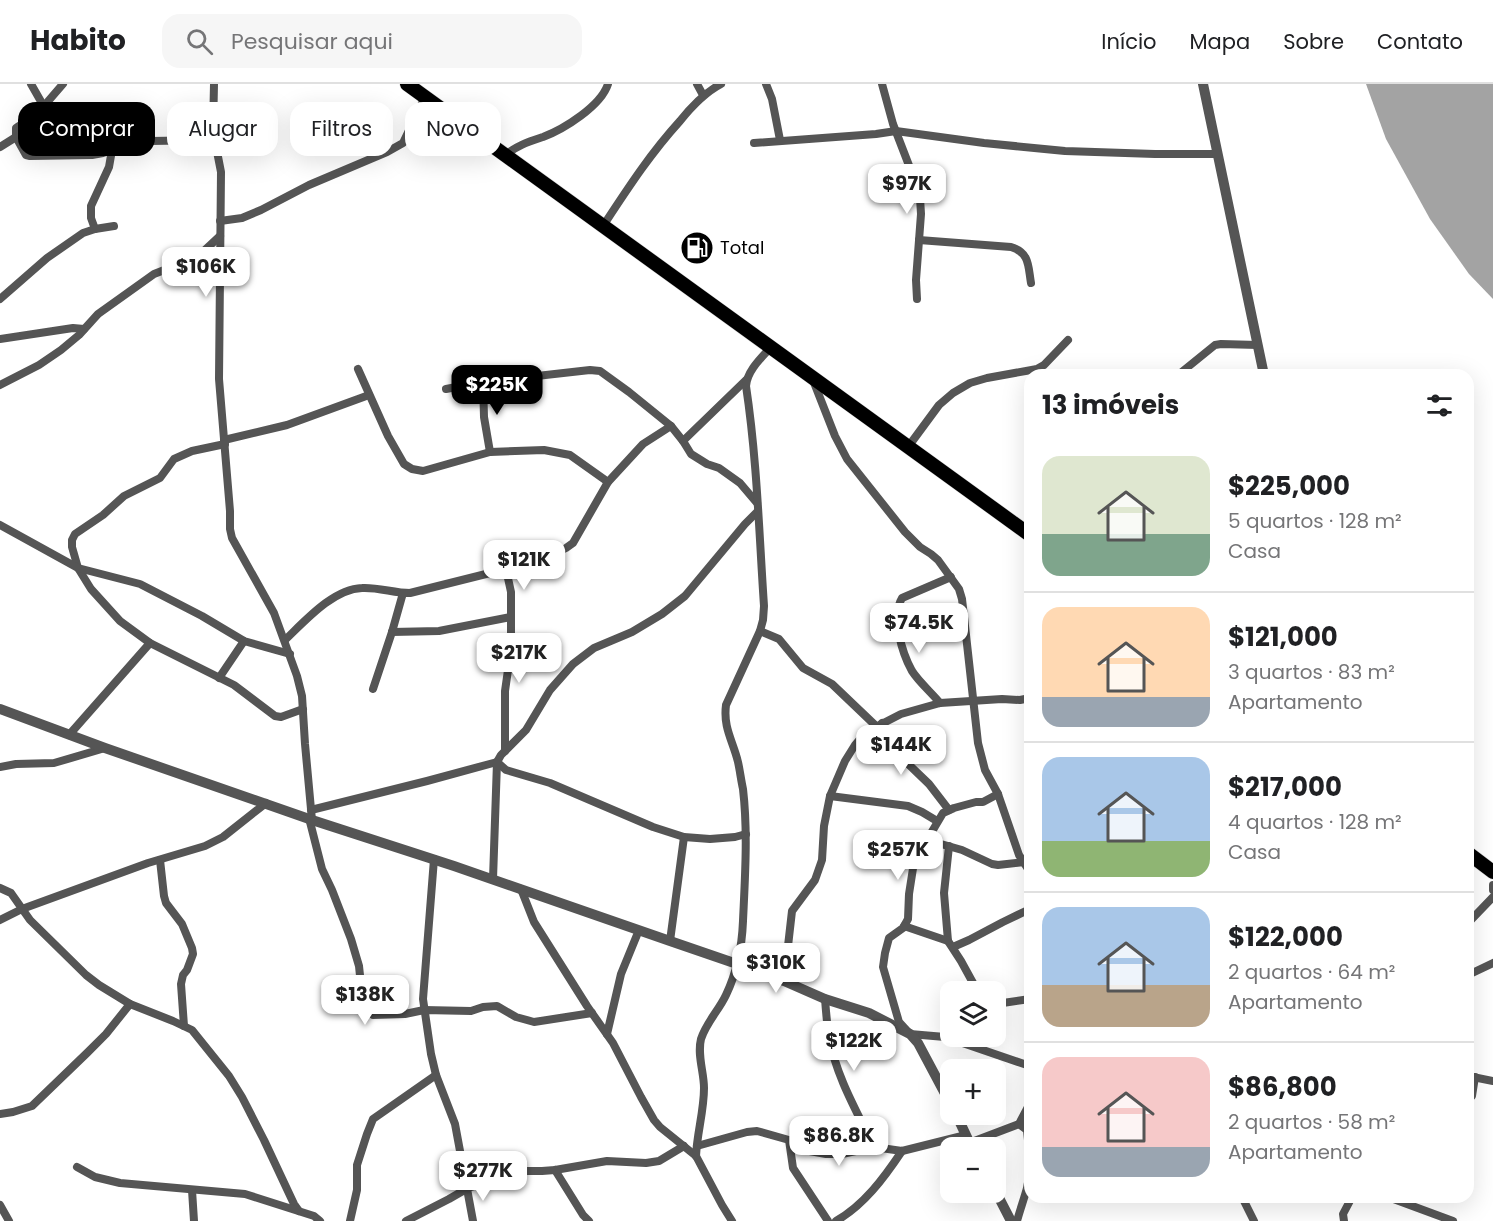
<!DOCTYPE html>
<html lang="pt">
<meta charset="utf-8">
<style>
body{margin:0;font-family:Poppins,sans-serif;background:#f6f6f6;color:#202124;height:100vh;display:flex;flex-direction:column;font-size:22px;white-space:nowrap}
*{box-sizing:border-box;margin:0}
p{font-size:20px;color:#757577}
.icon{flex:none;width:33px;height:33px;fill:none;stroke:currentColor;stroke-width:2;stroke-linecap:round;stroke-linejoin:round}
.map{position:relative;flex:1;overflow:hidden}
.drawer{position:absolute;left:1024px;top:285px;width:450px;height:834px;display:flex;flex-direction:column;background:#fff;border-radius:18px;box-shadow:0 6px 24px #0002}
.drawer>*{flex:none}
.banner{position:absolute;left:18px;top:18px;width:570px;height:54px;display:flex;gap:12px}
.controls{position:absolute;left:940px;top:897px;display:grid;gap:12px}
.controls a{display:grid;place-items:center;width:66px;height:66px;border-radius:12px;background:#fff;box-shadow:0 6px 24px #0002;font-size:30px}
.price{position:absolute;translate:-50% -51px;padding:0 14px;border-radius:12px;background:#fff;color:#222;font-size:20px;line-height:39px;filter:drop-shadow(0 2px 3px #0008)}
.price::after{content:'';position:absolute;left:50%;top:36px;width:18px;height:14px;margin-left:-9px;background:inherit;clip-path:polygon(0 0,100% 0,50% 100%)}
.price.current{background:#000;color:#fff}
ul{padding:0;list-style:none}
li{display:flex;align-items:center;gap:18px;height:150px;padding:0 18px}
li+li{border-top:2px solid #e0e0e0}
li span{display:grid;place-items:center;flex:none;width:168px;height:120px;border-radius:18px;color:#555}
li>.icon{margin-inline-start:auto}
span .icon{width:72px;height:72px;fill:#fffc;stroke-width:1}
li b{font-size:26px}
h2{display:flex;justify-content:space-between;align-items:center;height:72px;padding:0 18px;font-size:26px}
.tag{padding:0 21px;border-radius:18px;background:#fff;box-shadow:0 6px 24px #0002;font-size:21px;line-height:54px}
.tag.current{background:#000;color:#fff}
header{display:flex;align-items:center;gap:36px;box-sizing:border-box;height:84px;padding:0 30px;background:#fff;border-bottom:2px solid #e0e0e0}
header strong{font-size:28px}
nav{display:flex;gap:33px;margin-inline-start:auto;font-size:21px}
.search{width:420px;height:54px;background:#f6f6f6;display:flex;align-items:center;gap:15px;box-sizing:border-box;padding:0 21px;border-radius:18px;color:#757577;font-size:22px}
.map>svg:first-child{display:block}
</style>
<header>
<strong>Habito</strong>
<div class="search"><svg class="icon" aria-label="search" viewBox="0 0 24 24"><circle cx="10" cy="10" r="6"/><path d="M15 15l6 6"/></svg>Pesquisar aqui</div>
<nav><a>Início</a><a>Mapa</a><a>Sobre</a><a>Contato</a></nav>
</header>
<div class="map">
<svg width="1493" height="1137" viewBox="0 0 1493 1137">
<rect width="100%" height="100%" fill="#fff"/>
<polygon fill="#a3a3a3" points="1366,0 1493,0 1493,215 1469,190 1430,135 1386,55"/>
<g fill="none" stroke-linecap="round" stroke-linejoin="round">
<g stroke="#dbdbdb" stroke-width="15">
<g id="trunk">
<polyline points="407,0 1030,451"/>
<polyline points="1468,769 1493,788"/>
</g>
</g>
<g stroke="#555" stroke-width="8">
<path d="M31,0l16,28v2c-10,6 -23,7 -31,14v9l10,18 4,1 62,-1 11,-2 30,-10 17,-2 65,-1"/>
<polyline points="214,0 213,47 221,88 219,295 230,427 230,445 232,454 274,529 297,592 302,612 305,660 312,736"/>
<polyline points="697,0 703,11"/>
<polyline points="766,0 772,15 780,56"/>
<polyline points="882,0 893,40 915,97 920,114 921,130 916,196 917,215"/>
<polyline points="44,22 63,0"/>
<polyline points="754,59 876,50 896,47 984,59 1065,67 1155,70 1217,70"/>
<polyline points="0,63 16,53"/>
<path d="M505,71c13,-10 23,-13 38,-18 21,-8 58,-31 65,-53"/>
<polyline points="220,137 242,134 261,126 309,101 387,68 403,59 425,13"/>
<path d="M603,142c25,-38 47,-72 77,-105 12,-15 24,-28 41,-37"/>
<polyline points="95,145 91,134 91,122 109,83 112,66"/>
<path d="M919,156l92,7c19,6 17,19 20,36"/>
<polyline points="0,215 47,174 83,149 95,145 114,142"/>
<polyline points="0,255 73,244 84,245"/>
<polyline points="358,285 388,352 404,380 412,385 423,387 490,368 544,366 570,371 608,398"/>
<polyline points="1178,291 1215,261 1221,260 1258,261"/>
<polyline points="813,296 835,352 847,375 905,448 920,463 931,470 938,476 959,505 962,515 978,659 985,686 998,710 1019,771 1030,788"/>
<polyline points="483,298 484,333 490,368"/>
<polyline points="0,301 39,281 61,266 79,251 98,230 154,190 195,174 205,166 220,152"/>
<polyline points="446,305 483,298 590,286 600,287 629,308 671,342 683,357 691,370 707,380 719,384 740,399 757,419"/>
<polyline points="224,356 287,341 369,311"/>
<polyline points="683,357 746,296"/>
<polyline points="225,360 192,367 174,375 160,394 124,412 103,431 75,450 72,456 72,463 78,484 91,505 120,537 150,559 234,601 275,632 281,633 303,625"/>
<polyline points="908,363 939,321 953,309 970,299 987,294 1037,285 1044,281 1068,256"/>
<polyline points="0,441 78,484 140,500 202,532 244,557 290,570"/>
<polyline points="760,547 779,555 803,584 832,600 876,642"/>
<polyline points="392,548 439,547 511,533"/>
<path d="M285,556c20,-19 48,-51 77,-52 16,-1 32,5 48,5l96,-24 21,-9 29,-7 10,-5 7,-5 35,-61 35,-38 28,-18"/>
<polyline points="219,594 244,557"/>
<polyline points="373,605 392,548 403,509"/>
<path d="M940,619c-9,-11 -21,-21 -28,-32 -10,-18 -21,-54 -10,-73l49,-21"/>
<polyline points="882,639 903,675 929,700 949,726"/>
<polyline points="69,651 150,559"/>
<polyline points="505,667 505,607 511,565 511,508 506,485"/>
<polyline points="497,678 506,686 550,699 653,743 684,753 710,755 735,753 746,750"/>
<polyline points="0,683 16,680 54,679 105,664"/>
<polyline points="998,710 983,718 976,718 954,724 943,729 914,778 909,810 908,835 903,844 889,854 885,869 883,883 899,938 910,950 945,953 1030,982"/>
<polyline points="830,712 908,722 922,728 937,737"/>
<polyline points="311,726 427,697 497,678"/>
<polyline points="309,734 322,785 332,806 351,855 359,882 363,920 373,931 405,930 424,926 471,927 483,923 497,922 516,933 534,938 592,929"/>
<polyline points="927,756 962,766 992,780 998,781 1024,778"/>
<polyline points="949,762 944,809 948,857 961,877 978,908"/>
<polyline points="434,775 423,915 431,970 436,991 455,1040 473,1137"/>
<polyline points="160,776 164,812 166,819 182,840 192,864 193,870 187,886 183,891 181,900 184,942"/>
<polyline points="493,795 497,678 501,671 526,646 550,606 573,580 594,564 632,548 662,530 685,512 745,440 757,428"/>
<polyline points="1493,801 1493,806"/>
<polyline points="0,804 11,809 30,836 86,891 99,901 130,920 173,937 192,946 229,992 242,1013 264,1056 294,1120 299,1127"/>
<polyline points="521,805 534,838 587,922 613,959 641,1013 654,1036 660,1043 696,1072 722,1121 732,1137"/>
<polyline points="0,836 22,825 148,779 205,762 223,753 266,719"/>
<polyline points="1468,839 1493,813"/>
<polyline points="904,842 948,857"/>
<polyline points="670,857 684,753"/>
<polyline points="953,863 969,856 1003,838 1030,825"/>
<polyline points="1468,891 1493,879"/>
<polyline points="784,897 792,827 815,796 822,776 824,742 830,712 845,677 855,661 866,648 901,630 940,619 1002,615 1020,616 1030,614"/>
<path d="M825,915c1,13 2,26 4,38 7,39 28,75 45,110"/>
<polyline points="996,920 1030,915"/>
<polyline points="607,950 621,890 639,846"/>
<polyline points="1468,992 1493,997"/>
<polyline points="1468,1015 1472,1012 1475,993"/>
<polyline points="0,1030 13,1028 32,1022 87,969 106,950 130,920"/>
<polyline points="789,1056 793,1084 828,1137"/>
<polyline points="969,1059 1019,1040 1030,1019"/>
<polyline points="697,1062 747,1048 757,1047 789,1056 804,1066 826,1070 842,1070 874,1063 902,1067 966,1051"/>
<path d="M696,1072c1,-23 8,-45 8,-68 0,-16 -7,-33 -3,-49 5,-16 18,-29 25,-44 11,-23 16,-49 17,-74 2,-44 5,-89 0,-132 -2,-9 -3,-18 -5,-27 -5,-21 -15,-34 -12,-57l34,-74 3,-11 1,-14c-5,-74 -7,-147 -18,-220 1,-15 15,-28 25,-39"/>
<polyline points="77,1083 95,1093 120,1099 245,1110 314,1132 320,1137"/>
<polyline points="555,1086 583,1131 589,1137"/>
<polyline points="192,1106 194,1137"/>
<polyline points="1242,1113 1254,1137"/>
<polyline points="1388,1113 1453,1137"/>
<polyline points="0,1121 9,1137"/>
<polyline points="350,1137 357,1106 357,1081 367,1050 373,1035 436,991"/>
<polyline points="406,1137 449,1115 468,1104 523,1087 542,1087 555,1086 607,1077 646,1079 659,1077 684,1062"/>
<path d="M836,1137c28,-16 48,-43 66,-70"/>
<path d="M1017,1137c3,-11 7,-22 10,-33 4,-19 2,-39 0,-58l-8,-6"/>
<polyline points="1344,1137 1343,1130 1352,1113"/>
</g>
<g stroke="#555" stroke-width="10">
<polyline points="1203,0 1264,291"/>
<polyline points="0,625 105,664 312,736 454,782 670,857 737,880 784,897 825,915 869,929 910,950 918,959 951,1021"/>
<polyline points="956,1030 972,1064"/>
<polyline points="996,1108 1011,1137"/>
</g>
<use href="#trunk" stroke="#000" stroke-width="14"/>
</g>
<defs>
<g id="fuel-disc" transform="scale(1.725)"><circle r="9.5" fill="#000" stroke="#fff"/><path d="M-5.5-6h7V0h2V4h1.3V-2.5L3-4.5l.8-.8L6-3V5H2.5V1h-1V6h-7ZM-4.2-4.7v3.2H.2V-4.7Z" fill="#fff"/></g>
</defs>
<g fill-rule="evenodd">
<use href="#fuel-disc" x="697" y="164"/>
</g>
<g text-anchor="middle" stroke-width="5" stroke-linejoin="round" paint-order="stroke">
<g font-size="18" fill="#000" stroke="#fff" text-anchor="start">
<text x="720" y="170">Total</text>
</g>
</g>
</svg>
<div class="controls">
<a><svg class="icon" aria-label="layers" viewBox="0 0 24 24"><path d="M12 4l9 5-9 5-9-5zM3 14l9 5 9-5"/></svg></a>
<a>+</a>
<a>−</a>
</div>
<b class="price" style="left:907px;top:131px">$97K</b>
<b class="price" style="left:206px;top:214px">$106K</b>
<b class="price current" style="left:497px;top:332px">$225K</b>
<b class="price" style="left:524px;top:507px">$121K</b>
<b class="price" style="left:919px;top:570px">$74.5K</b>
<b class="price" style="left:519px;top:600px">$217K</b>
<b class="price" style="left:901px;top:692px">$144K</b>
<b class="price" style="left:898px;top:797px">$257K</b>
<b class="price" style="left:776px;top:910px">$310K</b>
<b class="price" style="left:365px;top:942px">$138K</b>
<b class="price" style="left:854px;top:988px">$122K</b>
<b class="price" style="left:839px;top:1083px">$86.8K</b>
<b class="price" style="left:483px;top:1118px">$277K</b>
<div class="banner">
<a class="tag current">Comprar</a>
<a class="tag">Alugar</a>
<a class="tag">Filtros</a>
<a class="tag">Novo</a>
</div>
<section class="drawer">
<h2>13 imóveis<svg class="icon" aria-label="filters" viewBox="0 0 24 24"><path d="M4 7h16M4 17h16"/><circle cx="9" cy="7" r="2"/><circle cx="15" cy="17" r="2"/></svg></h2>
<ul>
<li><span style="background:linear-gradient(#dfe7d0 65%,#7fa58c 0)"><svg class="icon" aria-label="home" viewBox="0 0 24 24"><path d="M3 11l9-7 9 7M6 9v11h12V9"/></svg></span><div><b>$225,000</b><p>5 quartos · 128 m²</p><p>Casa</p></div></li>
<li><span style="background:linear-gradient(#ffd9b3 75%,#9aa5b1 0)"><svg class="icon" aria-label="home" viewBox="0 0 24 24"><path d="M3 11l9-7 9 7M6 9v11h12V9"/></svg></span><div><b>$121,000</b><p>3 quartos · 83 m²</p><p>Apartamento</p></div></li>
<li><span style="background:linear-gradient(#a9c7e8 70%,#8fb573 0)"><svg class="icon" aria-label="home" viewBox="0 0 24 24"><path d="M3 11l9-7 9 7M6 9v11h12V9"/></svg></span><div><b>$217,000</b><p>4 quartos · 128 m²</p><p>Casa</p></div></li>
<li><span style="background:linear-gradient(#a9c7e8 65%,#b9a48a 0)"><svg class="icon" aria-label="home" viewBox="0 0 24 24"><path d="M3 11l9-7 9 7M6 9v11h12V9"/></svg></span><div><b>$122,000</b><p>2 quartos · 64 m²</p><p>Apartamento</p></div></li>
<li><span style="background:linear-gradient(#f6c9c9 75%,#9aa5b1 0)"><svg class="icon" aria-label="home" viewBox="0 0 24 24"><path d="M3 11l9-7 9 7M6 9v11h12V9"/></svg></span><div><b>$86,800</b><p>2 quartos · 58 m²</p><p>Apartamento</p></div></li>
</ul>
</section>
</div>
